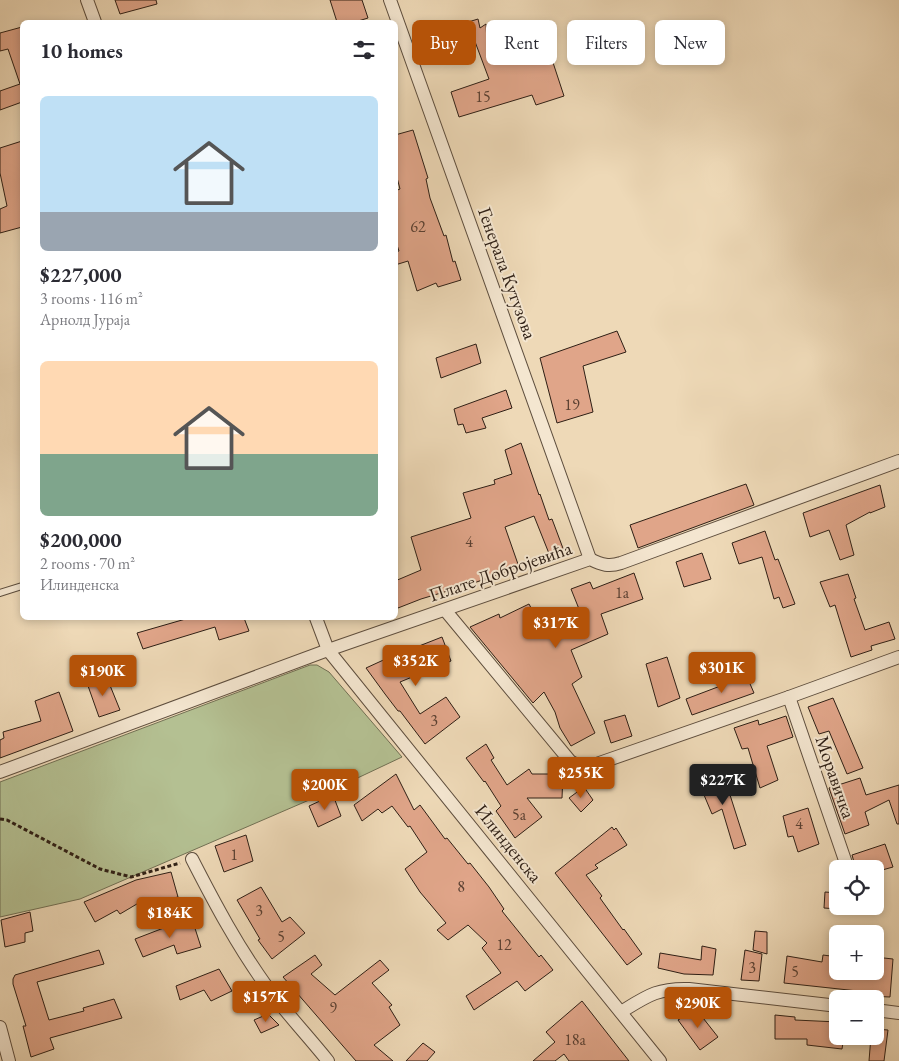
<!DOCTYPE html>
<meta charset="utf-8">
<style>
body{margin:0;font-family:"EB Garamond",serif;background:#f2f2f3;color:#2b2b33;height:100vh;display:flex;flex-direction:column;font-size:19px;white-space:nowrap}
*{box-sizing:border-box;margin:0}
p{font-size:16px;color:#7c7c81}
.icon{flex:none;width:28px;height:28px;fill:none;stroke:currentColor;stroke-width:2;stroke-linecap:round;stroke-linejoin:round}
.map{position:relative;flex:1;overflow:hidden}
.drawer{position:absolute;left:20px;top:20px;width:378px;height:600px;display:flex;flex-direction:column;background:#fff;border-radius:8px;box-shadow:0 2px 8px #0003}
.drawer>*{flex:none}
.top-card{position:absolute;left:412px;top:20px;width:411px;height:45px;display:flex;gap:10px}
.controls{position:absolute;left:829px;top:860px;display:grid;gap:10px}
.controls a{display:grid;place-items:center;width:55px;height:55px;border-radius:8px;background:#fff;box-shadow:0 2px 8px #0003;font-size:25px}
.price{position:absolute;translate:-50% -42px;padding:0 11px;border-radius:5px;background:#b45309;color:#fff;font-size:16px;line-height:32px;filter:drop-shadow(0 1px 2px #0008)}
.price::after{content:'';position:absolute;left:50%;top:30px;width:15px;height:11px;margin-left:-8px;background:inherit;clip-path:polygon(0 0,100% 0,50% 100%)}
.price.on{background:#222;color:#fff}
ul{padding:0;list-style:none}
li{display:grid;align-content:center;gap:10px;height:265px;padding:0 20px}
li span{display:grid;place-items:center;height:155px;border-radius:8px;color:#555}
li>.icon{margin-inline-start:auto}
span .icon{width:90px;height:90px;fill:#fffc;stroke-width:1}
li b{font-size:21px}
h2{display:flex;justify-content:space-between;align-items:center;height:60px;padding:0 20px;font-size:21px}
.chip{padding:0 18px;border-radius:8px;background:#fff;box-shadow:0 2px 8px #0003;font-size:18px;line-height:45px}
.chip.on{background:#b45309;color:#fff}
.map>svg:first-child{display:block}
</style>
<div class="map">
<svg width="899" height="1061" viewBox="0 0 899 1061">
<rect width="100%" height="100%" fill="#eed9b7"/>
<filter id="stains"><feTurbulence type="fractalNoise" baseFrequency=".004" numOctaves="4"/><feColorMatrix values="0 0 0 0 .2 0 0 0 0 .09 0 0 0 0 .02 0 0 0 .5 -.17"/></filter>
<radialGradient id="worn" r=".72"><stop offset=".6" stop-color="#630" stop-opacity="0"/><stop offset="1" stop-color="#630" stop-opacity=".3"/></radialGradient>
<polygon fill="#b4c092" stroke="#717054" points="310,665 317,665 329,672 402,757 330,791 80,899 0,917 0,782"/>
<g fill="#e0a589" stroke="#2e1f15">
<polygon points="115,0 156,0 157,4 120,14"/>
<polygon points="330,0 362,0 368,18 355,22 337,22"/>
<polygon points="478,19 480,28 486,24 487,42 540,23 564,96 536,105 532,95 459,117 451,92 489,79 474,39 445,48 442,30"/>
<polygon points="22,27 22,102 0,110 0,91 20,84 8,49 0,51 0,33"/>
<polygon points="413,130 428,178 426,179 430,198 444,236 446,235 453,262 455,261 461,280 438,287 436,283 417,291 408,261 395,265 395,252 399,251 395,239 395,191 400,189 395,170 395,135"/>
<polygon points="22,141 22,227 0,233 0,209 7,206 0,173 0,148"/>
<polygon points="617,331 626,352 583,366 593,412 557,423 540,358"/>
<polygon points="476,344 481,363 441,378 436,358"/>
<polygon points="506,390 512,408 482,418 486,428 466,433 463,424 458,425 454,409"/>
<polygon points="521,443 539,495 540,494 549,520 552,519 564,551 550,556 534,516 505,527 519,567 454,590 454,589 421,599 398,608 395,599 395,581 421,570 411,537 471,518 463,493 495,484 494,480 512,474 505,450"/>
<polygon points="746,484 754,505 638,548 630,525"/>
<polygon points="880,485 885,507 870,513 870,512 846,525 854,555 840,560 829,530 810,537 803,513"/>
<polygon points="765,531 775,560 778,559 795,604 783,608 779,597 774,599 762,557 739,564 732,543"/>
<polygon points="702,553 711,579 684,587 676,562"/>
<polygon points="634,573 643,599 601,614 608,634 571,650 582,677 572,684 595,733 571,746 560,728 555,712 544,692 533,703 470,627 499,614 500,618 529,604 542,629 579,609 571,589 590,582 593,589"/>
<polygon points="848,574 856,598 854,599 865,630 889,622 895,639 871,646 872,650 851,657 835,605 830,607 820,582"/>
<polygon points="189,618 244,618 249,631 219,640 215,627 143,649 137,633"/>
<polygon points="442,637 451,661 400,682 420,714 446,697 460,717 425,744 400,711 398,711 385,694 366,668 414,646 414,648"/>
<polygon points="667,657 680,698 658,707 646,664"/>
<polygon points="744,670 754,693 692,715 686,699 723,685 722,680"/>
<polygon points="107,678 120,710 99,717 87,683"/>
<polygon points="59,692 73,731 0,758 0,740 4,738 3,732 41,721 35,701"/>
<polygon points="833,698 863,768 847,774 829,731 819,734 808,707"/>
<polygon points="625,715 632,736 611,743 604,721"/>
<polygon points="786,716 793,737 767,746 778,780 760,788 748,748 742,749 734,728 758,720 759,725"/>
<polygon points="486,744 494,758 491,760 507,785 529,769 532,774 563,774 562,798 527,798 542,817 515,838 496,811 501,806 485,781 484,782 466,758"/>
<polygon points="723,773 746,845 734,849 722,809 712,814 699,783"/>
<polygon points="396,774 414,810 420,805 445,839 447,838 468,864 470,863 489,887 504,909 502,911 539,957 541,955 553,970 525,991 517,981 474,1010 466,996 501,973 482,948 487,943 468,925 448,940 437,930 446,923 420,892 405,869 427,852 410,826 408,827 392,806 382,813 378,809 362,821 354,805"/>
<polygon points="860,778 866,795 899,785 899,824 897,824 889,800 865,812 869,825 845,834 829,788"/>
<polygon points="584,787 593,800 581,812 569,798"/>
<polygon points="333,795 341,816 318,827 309,806"/>
<polygon points="808,808 819,844 798,852 793,836 788,837 783,816"/>
<polygon points="612,827 614,830 616,828 627,845 595,865 598,868 586,875 602,896 600,898 623,930 624,929 642,954 627,965 555,873"/>
<polygon points="246,835 253,861 224,872 215,846"/>
<polygon points="885,844 893,867 875,872 875,869 856,869 852,855"/>
<polygon points="171,872 178,897 150,904 147,898 120,914 117,910 95,922 84,902 136,880"/>
<polygon points="261,887 282,922 290,917 305,933 272,959 258,940 260,939 237,900"/>
<polygon points="825,892 838,893 838,909 824,908"/>
<polygon points="30,912 33,931 25,933 25,942 5,947 1,920"/>
<polygon points="192,919 201,947 177,954 174,945 143,957 135,939 161,929"/>
<polygon points="755,931 767,932 767,954 753,950"/>
<polygon points="702,946 716,949 713,975 684,974 658,968 660,953 701,960"/>
<polygon points="99,950 104,964 37,982 49,1020 84,1011 83,1008 114,999 122,1018 50,1038 54,1049 31,1057 23,1026 26,1026 13,984 13,979 15,975"/>
<polygon points="745,950 762,954 759,981 741,980"/>
<polygon points="315,955 322,965 311,974 335,995 380,960 389,970 372,983 392,1005 389,1007 400,1025 374,1045 393,1061 356,1061 283,977"/>
<polygon points="823,955 838,957 838,971 875,971 875,957 893,959 890,997 867,996 867,992 784,983 787,956 822,962"/>
<polygon points="219,969 232,991 211,1001 204,990 180,1000 176,986"/>
<polygon points="582,1001 629,1061 569,1061 564,1054 555,1061 533,1061 555,1042 546,1032"/>
<polygon points="696,1009 718,1037 700,1050 678,1020"/>
<polygon points="268,1014 279,1025 261,1033 254,1020"/>
<polygon points="775,1015 795,1017 795,1020 838,1022 838,1036 844,1036 842,1049 807,1045 807,1039 775,1039"/>
<polygon points="875,1029 888,1030 884,1061 869,1061 871,1036 875,1036"/>
<polygon points="423,1043 435,1052 427,1061 406,1061"/>
</g>
<g fill="none" stroke-linecap="round" stroke-linejoin="round">
<g stroke="#5e4e3e" stroke-width="8">
<polyline id="service" points="0,593 22,586"/>
</g>
<g stroke="#5e4e3e" stroke-width="14">
<g id="minor">
<polyline points="87,0 95,22"/>
<polyline points="390,0 590,559"/>
<polyline points="445,610 570,761 578,766 585,768 789,697 899,657"/>
<polyline points="316,618 328,650 660,1061"/>
<polyline points="789,697 848,869"/>
<path d="M0,772l328,-122 262,-91c12,6 19,8 31,4l278,-102"/>
<path d="M192,859c23,45 46,88 75,128 19,26 41,49 61,74"/>
<polyline points="875,1010 899,1013"/>
<path d="M621,1012c26,-16 36,-24 68,-23l149,17"/>
<polyline points="0,1027 9,1061"/>
</g>
</g>
<polyline stroke="#2e1f15" stroke-width="3" stroke-dasharray="4 2.5" stroke-linecap="butt" points="0,819 7,820 100,869 131,877 180,863"/>
<use href="#service" stroke="#f4e6d0" stroke-width="6"/>
<use href="#minor" stroke="#f4e6d0" stroke-width="12"/>
</g>
<g text-anchor="middle" stroke-width="4" stroke-linejoin="round" paint-order="stroke">
<g font-size="16" fill="#5a4032">
<text x="483" y="102">15</text>
<text x="418" y="232">62</text>
<text x="572" y="410">19</text>
<text x="469" y="547">4</text>
<text x="622" y="598">1a</text>
<text x="434" y="726">3</text>
<text x="519" y="820">5a</text>
<text x="799" y="829">4</text>
<text x="234" y="860">1</text>
<text x="461" y="892">8</text>
<text x="259" y="916">3</text>
<text x="281" y="942">5</text>
<text x="504" y="950">12</text>
<text x="752" y="973">3</text>
<text x="795" y="977">5</text>
<text x="333" y="1013">9</text>
<text x="575" y="1045">18a</text>
</g>
<g font-size="19" fill="#2e1f15" stroke="#f4e6d0">
<text transform="translate(508 273) rotate(70)" y="7">Генерала Кутузова</text>
<text transform="translate(500 571) rotate(-19)" y="7">Плате Добројевића</text>
<text transform="translate(836 777) rotate(71)" y="7">Моравичка</text>
<text transform="translate(509 843) rotate(51)" y="7">Илинденска</text>
</g>
</g>
<rect width="100%" height="100%" filter="url(#stains)"/>
<rect width="100%" height="100%" fill="url(#worn)"/>
</svg>
<div class="controls">
<a><svg class="icon" aria-label="locate" viewBox="0 0 24 24"><circle cx="12" cy="12" r="6"/><path d="M12 2v4M12 18v4M2 12h4M18 12h4"/></svg></a>
<a>+</a>
<a>−</a>
</div>
<b class="price" style="left:556px;top:649px">$317K</b>
<b class="price" style="left:416px;top:687px">$352K</b>
<b class="price" style="left:722px;top:694px">$301K</b>
<b class="price" style="left:103px;top:697px">$190K</b>
<b class="price" style="left:581px;top:799px">$255K</b>
<b class="price on" style="left:723px;top:806px">$227K</b>
<b class="price" style="left:325px;top:811px">$200K</b>
<b class="price" style="left:170px;top:939px">$184K</b>
<b class="price" style="left:266px;top:1023px">$157K</b>
<b class="price" style="left:698px;top:1029px">$290K</b>
<div class="top-card">
<a class="chip on">Buy</a>
<a class="chip">Rent</a>
<a class="chip">Filters</a>
<a class="chip">New</a>
</div>
<section class="drawer">
<h2>10 homes<svg class="icon" aria-label="filters" viewBox="0 0 24 24"><path d="M4 7h16M4 17h16"/><circle cx="9" cy="7" r="2"/><circle cx="15" cy="17" r="2"/></svg></h2>
<ul>
<li><span style="background:linear-gradient(#bfe0f5 75%,#9aa5b1 0)"><svg class="icon" aria-label="home" viewBox="0 0 24 24"><path d="M3 11l9-7 9 7M6 9v11h12V9"/></svg></span><div><b>$227,000</b><p>3 rooms · 116 m²</p><p>Арнолд Јураја</p></div></li>
<li><span style="background:linear-gradient(#ffd9b3 60%,#7fa58c 0)"><svg class="icon" aria-label="home" viewBox="0 0 24 24"><path d="M3 11l9-7 9 7M6 9v11h12V9"/></svg></span><div><b>$200,000</b><p>2 rooms · 70 m²</p><p>Илинденска</p></div></li>
</ul>
</section>
</div>
